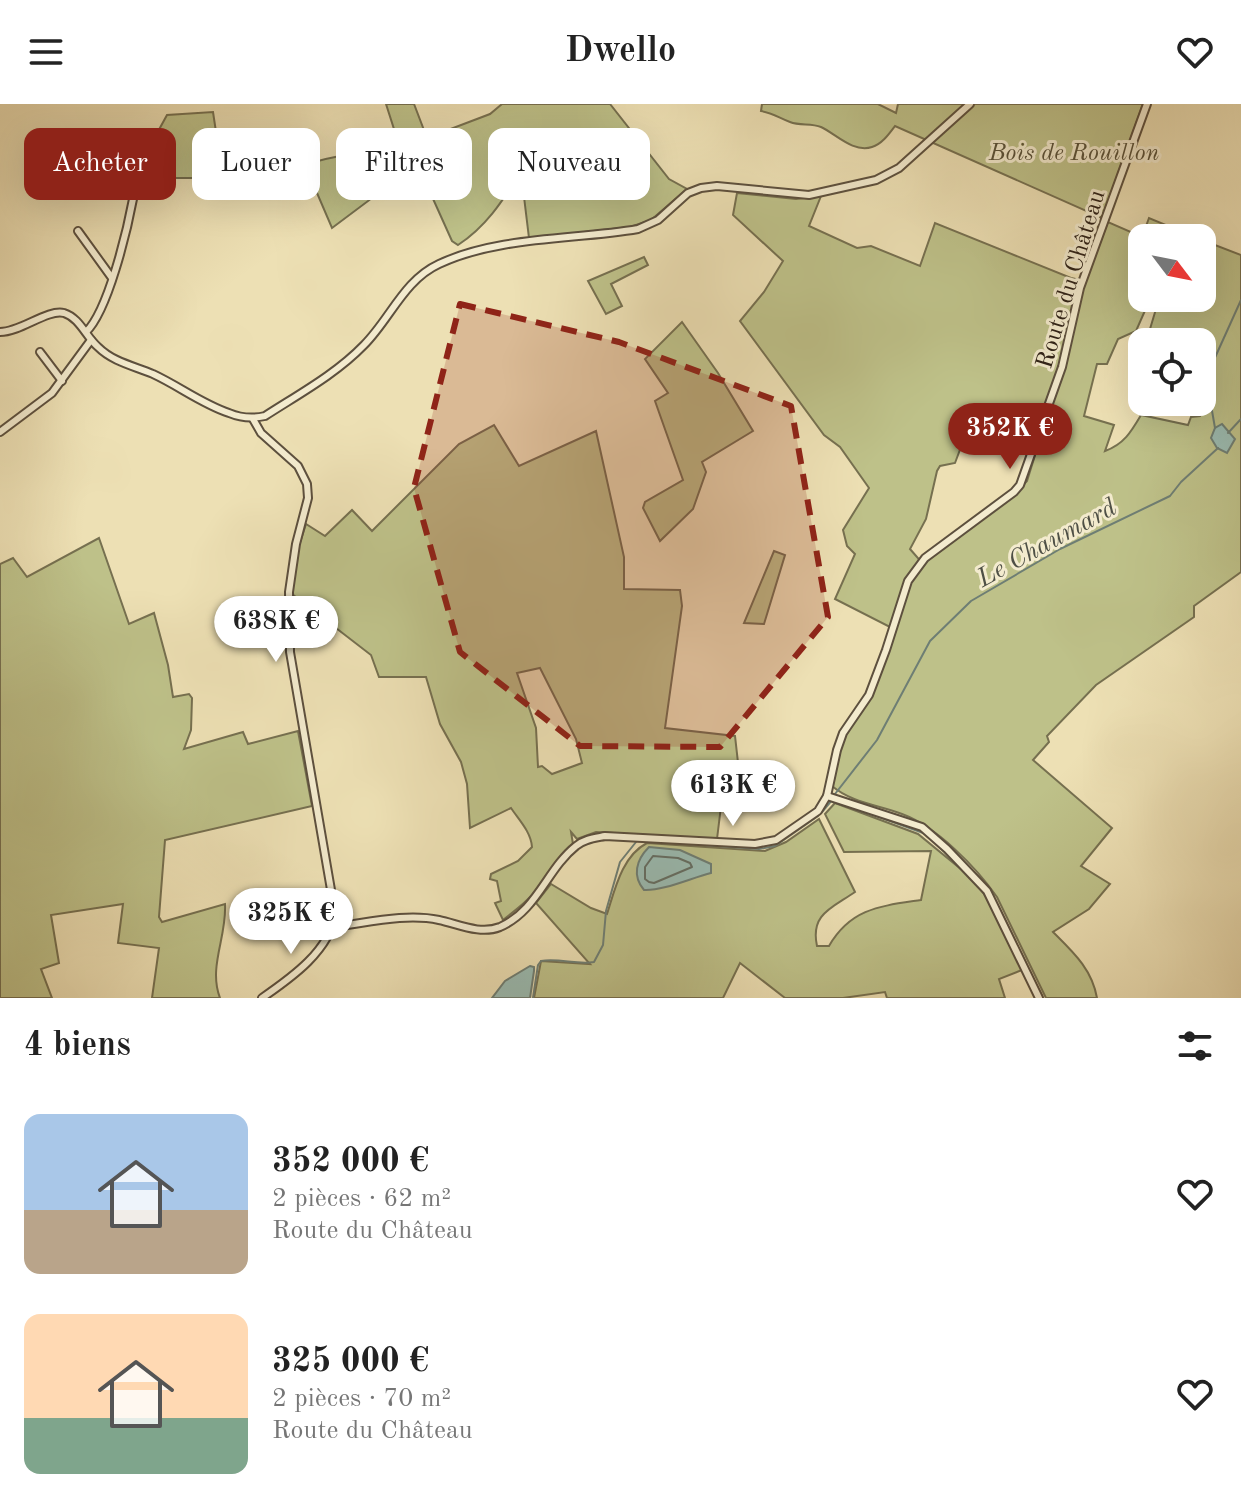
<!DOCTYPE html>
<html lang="fr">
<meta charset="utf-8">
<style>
body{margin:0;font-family:"Old Standard TT",serif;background:#f6f6f6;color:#222;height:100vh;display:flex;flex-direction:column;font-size:30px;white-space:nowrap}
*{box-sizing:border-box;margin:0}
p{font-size:26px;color:#767676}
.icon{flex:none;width:44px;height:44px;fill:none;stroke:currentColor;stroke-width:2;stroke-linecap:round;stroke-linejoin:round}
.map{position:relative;height:894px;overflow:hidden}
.side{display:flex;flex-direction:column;background:#fff;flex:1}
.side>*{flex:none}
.top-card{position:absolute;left:24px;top:24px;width:800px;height:72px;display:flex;gap:16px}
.needle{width:52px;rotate:122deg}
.tools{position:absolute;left:1128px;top:120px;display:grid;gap:16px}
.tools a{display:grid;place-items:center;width:88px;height:88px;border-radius:16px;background:#fff;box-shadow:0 8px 32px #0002;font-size:40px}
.price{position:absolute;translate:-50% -68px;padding:0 18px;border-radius:28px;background:#fff;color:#222;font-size:26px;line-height:52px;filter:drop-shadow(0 2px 4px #0008)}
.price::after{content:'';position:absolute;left:50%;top:48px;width:24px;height:18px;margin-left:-12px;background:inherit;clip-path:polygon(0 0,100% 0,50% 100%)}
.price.on{background:#8f2418;color:#fff}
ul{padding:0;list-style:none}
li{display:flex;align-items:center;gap:24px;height:200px;padding:0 24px}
li span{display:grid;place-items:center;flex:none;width:224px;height:160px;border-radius:16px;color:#555}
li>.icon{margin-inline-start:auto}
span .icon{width:96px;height:96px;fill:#fffc;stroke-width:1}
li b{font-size:34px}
h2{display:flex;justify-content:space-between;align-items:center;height:96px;padding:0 24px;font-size:34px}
.tag{padding:0 28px;border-radius:16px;background:#fff;box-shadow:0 8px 32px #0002;font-size:28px;line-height:72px}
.tag.on{background:#8f2418;color:#fff}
header{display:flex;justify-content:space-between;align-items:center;height:104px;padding:0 24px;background:#fff;font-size:36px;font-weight:800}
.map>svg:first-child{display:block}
</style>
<header><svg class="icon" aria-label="menu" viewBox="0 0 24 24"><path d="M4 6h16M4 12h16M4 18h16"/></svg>Dwello<svg class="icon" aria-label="heart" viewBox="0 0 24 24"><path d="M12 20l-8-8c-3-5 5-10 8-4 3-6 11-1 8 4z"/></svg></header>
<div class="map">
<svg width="1241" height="894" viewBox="0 0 1241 894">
<rect width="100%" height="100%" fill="#ede0b4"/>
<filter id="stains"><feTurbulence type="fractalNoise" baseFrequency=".0025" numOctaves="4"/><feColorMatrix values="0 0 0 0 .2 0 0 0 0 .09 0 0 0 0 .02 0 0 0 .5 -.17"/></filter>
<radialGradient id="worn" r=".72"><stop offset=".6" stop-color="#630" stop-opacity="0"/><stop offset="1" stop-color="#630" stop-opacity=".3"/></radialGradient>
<g fill="#bec189" stroke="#767050" stroke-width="2" fill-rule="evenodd">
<path d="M386,0h28l13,34 63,-24 12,-10h108l59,75 18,10 -36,31 -21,7 -101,11 -8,-66c-18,28 -34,54 -63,73l-6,-4 -31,-69 -45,23 -44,33 -27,-63c32,-11 62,-14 96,-14z"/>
<path d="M762,0h116l18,9 2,-9h245l-41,114 -207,-92c-6,8 -13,18 -23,21 -19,6 -36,-13 -51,-20 -10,-4 -21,-1 -31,-5 -11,-4 -17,-9 -29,-11z"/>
<polygon points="213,8 223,74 168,74 168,56 144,53 167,11"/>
<path d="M737,89l59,6 25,-3 -12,30 48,22 14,-2 49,20 15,-43 136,55 14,3 23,-59 34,15 7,-19 48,20h-55v60h60v-58l39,15v317l-47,34v11l-98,68 -49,51 2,6 -16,18 79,68 -31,38 29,18 -21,25 -36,23c20,20 39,37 44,66h-51l-49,-101c-21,-30 -60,-70 -95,-83 -23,-9 -50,-11 -70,-28l11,-46 33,-55 20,-55 -61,-31 20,-45 -8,-8 -4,-16 26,-42 -29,-41 -16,-12 -84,-114 24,-29 19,-31 -50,-46zM1147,202l9,3 -6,20 22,13h30v42l5,-8 7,3 -14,37 -9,1 -3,8 -47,-10c-10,17 -17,29 -36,36l9,-26 -30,-9 13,-52h10l11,-25 18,-8zM986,317l23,2 33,10 -15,48 -15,16 -89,67 -13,-15 16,-30 11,-48 3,-5 15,-3 15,-40z"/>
<polygon points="644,153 648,161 611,180 622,202 606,210 588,177"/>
<polygon points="682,218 718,269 753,327 702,358 706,368 693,405 660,437 643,404 645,398 683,376 655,297 668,289 645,255"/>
<path d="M494,321l25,41 77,-35 28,126v32l56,1 2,16 -17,122 70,8 7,62h-20l-5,41 -121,-7 -19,7 -6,-7 2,12c-13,12 -20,27 -32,41 -11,14 -24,24 -38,35l-8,-17 6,-2 -4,-20 -7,-2 1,-5 27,-13 14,-14c-1,-15 -13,-27 -21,-39l-41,20 -3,-44 -6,-22 -21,-38 -14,-47h-47l-8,-22 -79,-61 5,-42 9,-28 19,12 27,-26 20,21 87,-87zM540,564l36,71 6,24 -30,11 -10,-8 -4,1 -2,-39 -19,-55z"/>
<path d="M99,434l30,86 25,-11 14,52 5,32 16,-3 3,4 -1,32 -7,19 59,-17 5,12 50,-13 14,75 -147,34 -6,77 3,5 63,-18c2,33 -17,63 -5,94h-68l7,-50 -41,-5 5,-39 -72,11 8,48 -18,6 11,29h-52v-434l13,-6 14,19z"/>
<polygon points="774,447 785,451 764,520 744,519"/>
<path d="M835,699l83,31 55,45 14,19 35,72 -23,9 6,19h-118l-2,-6 -42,6h-58l-45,-35 -17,35h-189l7,-37 49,3 -54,-61 15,-19 40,24 16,6c8,-25 15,-58 40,-71l118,8 21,-9 33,-23 36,73c-23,16 -45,22 -38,54h12c22,-38 52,-40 92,-46l10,-49 -87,1 -19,-38z"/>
</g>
<g fill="#9abcb3" stroke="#6e7e74" stroke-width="2">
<polygon points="1222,320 1235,335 1227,349 1217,344 1211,334 1215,324"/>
<path d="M649,743l31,3 31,14v9c-20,5 -48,18 -67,17 -12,-14 -8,-30 5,-43z"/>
<polygon points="530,862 534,863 534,867 530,894 492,894 505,877"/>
</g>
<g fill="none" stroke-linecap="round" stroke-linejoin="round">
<polygon stroke="#646e64" stroke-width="2" points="653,752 678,754 690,759 692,763 654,779 649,778 645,775 645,763"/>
<g stroke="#6e7e74" stroke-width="2">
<polyline points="1215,324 1211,301 1215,275 1213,258 1241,196"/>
<polyline points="1228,329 1241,315"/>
<polyline points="835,690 877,636 930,537 971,497 1060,445 1170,392 1181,378 1218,344"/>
<polyline points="849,702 926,730"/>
<polyline points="822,708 832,696"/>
<polyline points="662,738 759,745 775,742 818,712"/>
<polyline points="936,740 949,752"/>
<path d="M533,894l5,-33 3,-4c18,-3 36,4 53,1l9,-17 3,-34 14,-49 16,-20"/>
</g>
<g stroke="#5d503e" stroke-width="10">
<g id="minor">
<polyline points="78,127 112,174"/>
<path d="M0,228c21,0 47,-23 64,-19 16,5 22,24 34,34 15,15 36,19 55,27 26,12 49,30 76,39 12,5 23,6 36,3 34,-22 71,-42 99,-71 26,-26 40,-65 75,-81 60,-28 135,-24 199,-35l20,-9 30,-27 13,-5 16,-2 92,9 67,-15 23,-12 71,-64"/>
<path d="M86,228c22,-21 41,-101 47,-133"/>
<polyline points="40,248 62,277"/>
<path d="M253,315l8,14 37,33 9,18 1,14 -12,46 -7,48 1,60 45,261c-4,37 -44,65 -73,85"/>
<polyline points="0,328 52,289 91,236"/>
<polyline points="827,692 922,723 947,745 987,787 1039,894"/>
<path d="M333,823c34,-4 72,-14 106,-7 19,4 41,15 61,7 37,-16 47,-58 76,-81 8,-7 19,-8 29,-10l150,8 21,-4 42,-29 9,-15 10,-46 6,-17 26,-38 17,-45 22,-69 17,-23 89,-66 6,-7 42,-118 18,-79 67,-184"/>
</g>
</g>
<use href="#minor" stroke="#f3ebce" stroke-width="6"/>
</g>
<path fill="#8f2418" fill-opacity="0.2" stroke="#8f2418" stroke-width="6" stroke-dasharray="16 10" stroke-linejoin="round" d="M460,200l159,38 172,64 37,211 -108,130 -140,-1 -120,-94 -46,-164z"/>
<g text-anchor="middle" stroke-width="6" stroke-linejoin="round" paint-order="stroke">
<g font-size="24" font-style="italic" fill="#585038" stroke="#f3ebce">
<text x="1074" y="56">Bois de Rouillon</text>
</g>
<g font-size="24" fill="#2d2016" stroke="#f3ebce">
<text transform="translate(1070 175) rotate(-73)" y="8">Route du Château</text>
</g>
<g font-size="26" font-style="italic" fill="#4e4f45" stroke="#f3ebce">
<text transform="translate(1046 438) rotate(-29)" y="9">Le Chaumard</text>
</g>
</g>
<rect width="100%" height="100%" filter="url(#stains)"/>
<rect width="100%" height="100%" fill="url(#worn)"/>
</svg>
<div class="tools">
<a><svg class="needle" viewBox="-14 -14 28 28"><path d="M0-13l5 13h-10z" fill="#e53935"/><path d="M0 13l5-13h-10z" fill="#767676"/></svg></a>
<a><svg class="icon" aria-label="locate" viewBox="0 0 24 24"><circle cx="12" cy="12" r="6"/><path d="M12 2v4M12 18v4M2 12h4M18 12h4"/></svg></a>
</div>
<b class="price on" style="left:1010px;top:367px">352K €</b>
<b class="price" style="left:276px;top:560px">638K €</b>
<b class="price" style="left:733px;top:724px">613K €</b>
<b class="price" style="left:291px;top:852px">325K €</b>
<div class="top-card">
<a class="tag on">Acheter</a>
<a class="tag">Louer</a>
<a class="tag">Filtres</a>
<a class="tag">Nouveau</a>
</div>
</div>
<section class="side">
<h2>4 biens<svg class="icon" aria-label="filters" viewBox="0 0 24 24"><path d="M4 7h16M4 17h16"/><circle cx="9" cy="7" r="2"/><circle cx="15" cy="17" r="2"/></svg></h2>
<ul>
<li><span style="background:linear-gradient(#a9c7e8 60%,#b9a48a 0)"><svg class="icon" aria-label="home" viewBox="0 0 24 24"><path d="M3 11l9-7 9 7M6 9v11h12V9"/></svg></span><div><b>352 000 €</b><p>2 pièces · 62 m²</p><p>Route du Château</p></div><svg class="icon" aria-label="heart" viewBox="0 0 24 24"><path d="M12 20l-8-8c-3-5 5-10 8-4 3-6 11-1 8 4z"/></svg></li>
<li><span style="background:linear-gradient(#ffd9b3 65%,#7fa58c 0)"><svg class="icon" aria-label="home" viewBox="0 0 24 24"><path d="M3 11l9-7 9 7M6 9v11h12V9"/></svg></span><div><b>325 000 €</b><p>2 pièces · 70 m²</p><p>Route du Château</p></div><svg class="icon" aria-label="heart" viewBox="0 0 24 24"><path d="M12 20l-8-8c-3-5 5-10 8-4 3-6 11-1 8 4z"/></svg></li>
</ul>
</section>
